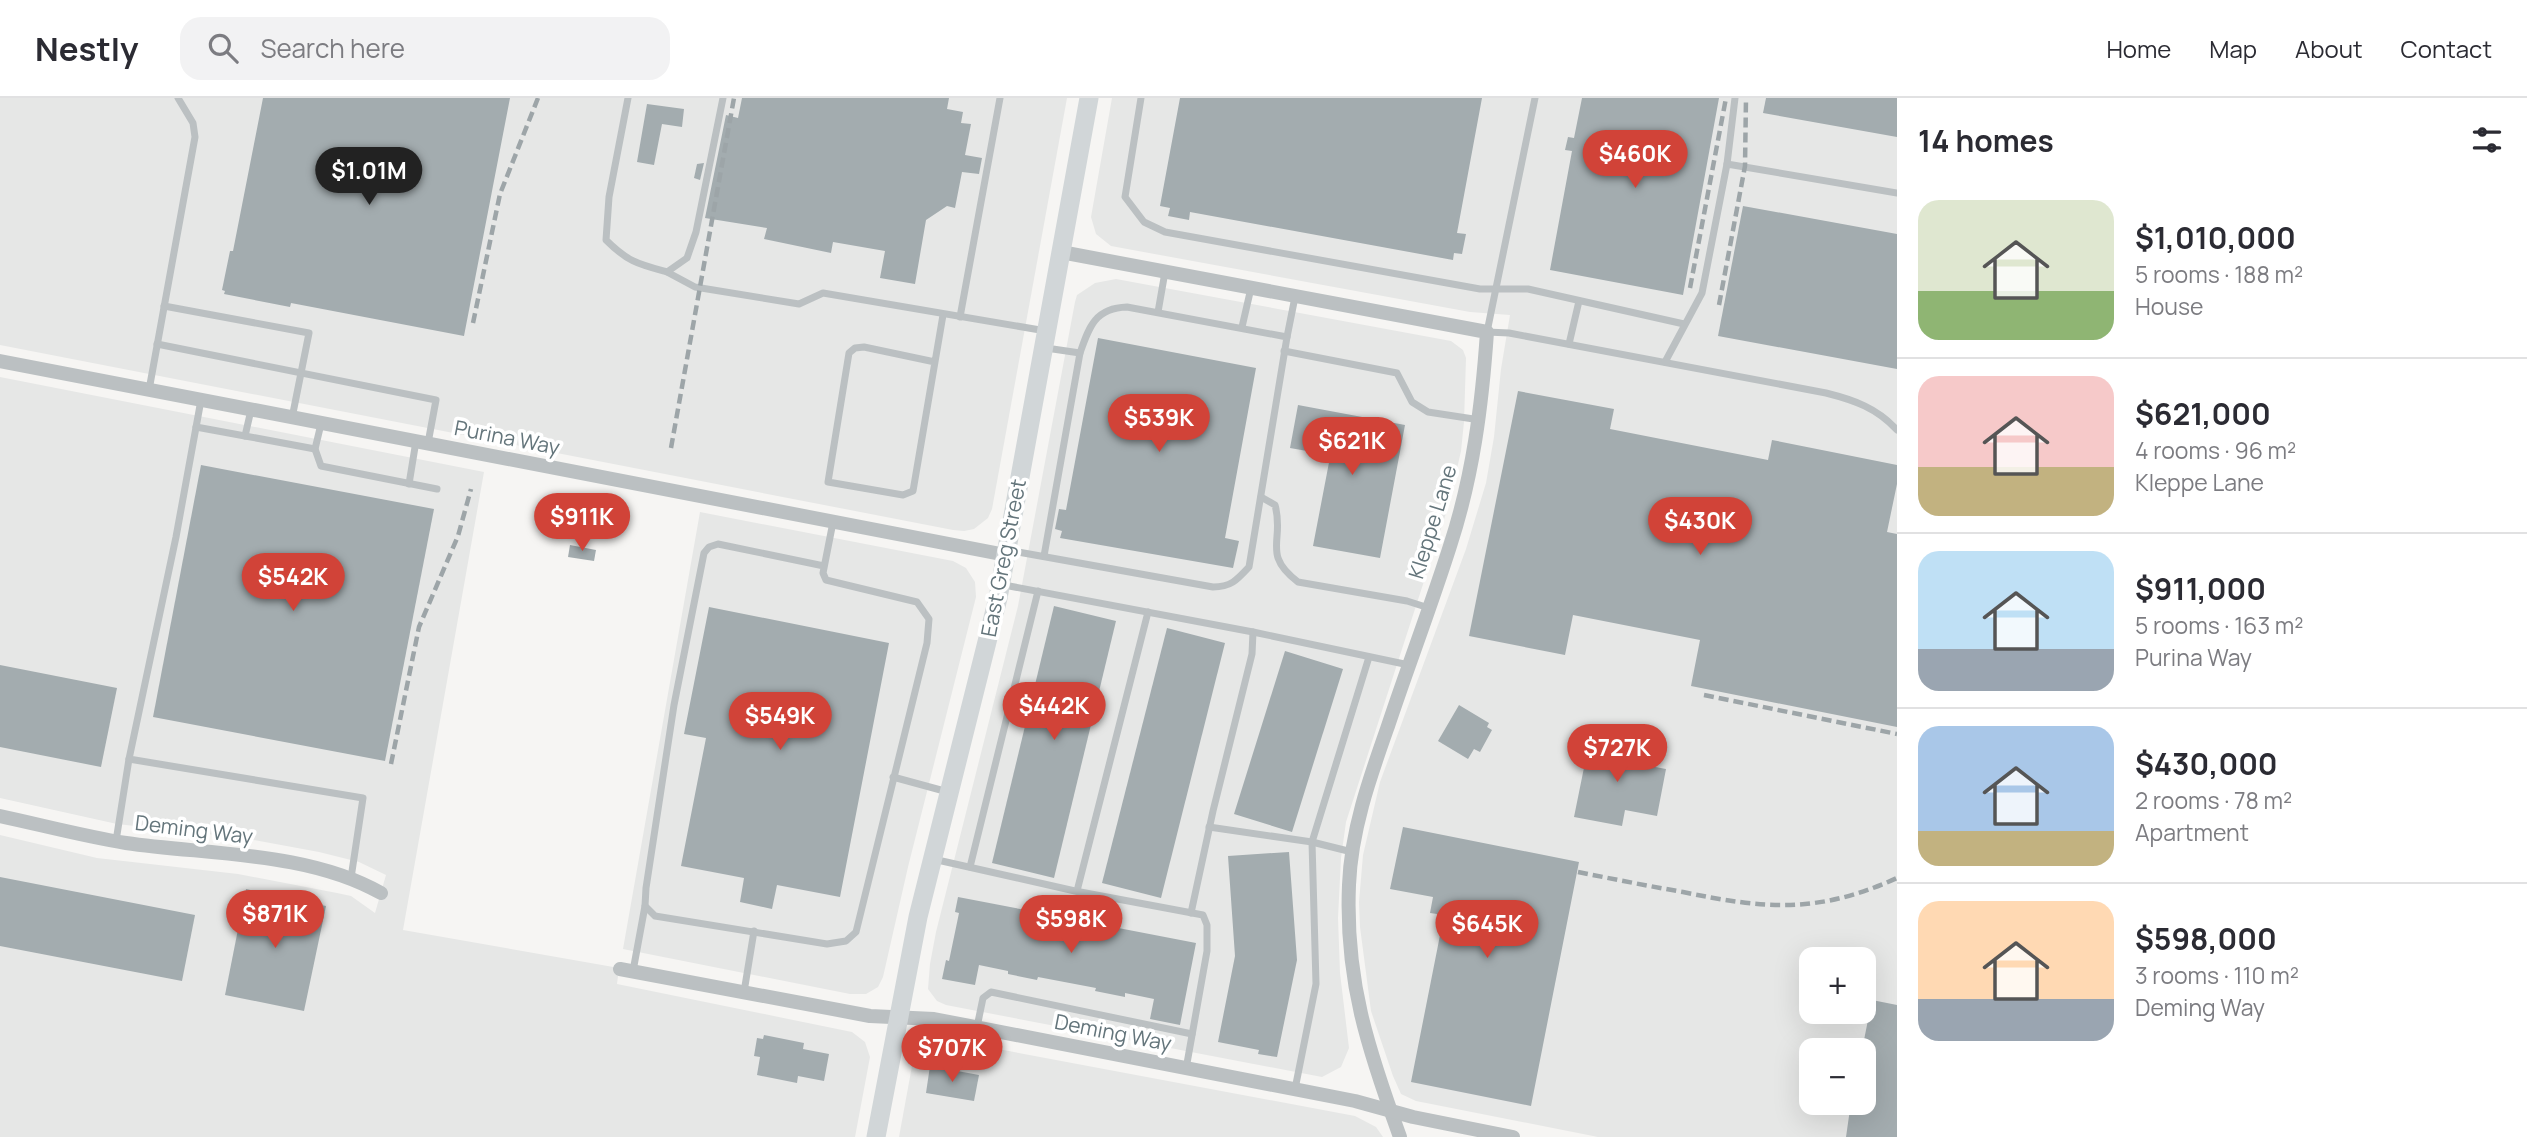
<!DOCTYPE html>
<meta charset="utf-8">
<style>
body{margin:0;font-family:Manrope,sans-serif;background:#f2f2f3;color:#2b2b33;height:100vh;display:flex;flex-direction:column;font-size:26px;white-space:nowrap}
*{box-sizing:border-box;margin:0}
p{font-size:23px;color:#7c7c81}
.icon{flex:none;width:38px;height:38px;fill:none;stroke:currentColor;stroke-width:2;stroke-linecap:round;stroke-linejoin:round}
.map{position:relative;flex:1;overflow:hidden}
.side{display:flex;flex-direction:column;background:#fff;width:630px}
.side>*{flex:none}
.tools{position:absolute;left:1799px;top:849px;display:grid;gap:14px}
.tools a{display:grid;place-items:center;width:77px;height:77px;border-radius:14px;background:#fff;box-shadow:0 7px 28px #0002;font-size:35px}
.price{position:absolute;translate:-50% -60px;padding:0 16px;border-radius:24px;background:#d14338;color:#fff;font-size:23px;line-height:46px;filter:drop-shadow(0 2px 4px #0008)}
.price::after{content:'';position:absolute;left:50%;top:42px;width:21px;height:16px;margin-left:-10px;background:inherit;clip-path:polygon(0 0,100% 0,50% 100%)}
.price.active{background:#222;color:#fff}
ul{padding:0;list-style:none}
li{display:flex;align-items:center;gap:21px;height:175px;padding:0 21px}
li+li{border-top:2px solid #e1e1e2}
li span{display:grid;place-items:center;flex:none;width:196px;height:140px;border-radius:21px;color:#555}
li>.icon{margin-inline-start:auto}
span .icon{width:84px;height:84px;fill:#fffc;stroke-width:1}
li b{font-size:30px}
h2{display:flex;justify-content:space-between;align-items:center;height:84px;padding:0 21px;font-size:30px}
header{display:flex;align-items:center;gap:42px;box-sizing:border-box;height:98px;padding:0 35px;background:#fff;border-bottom:2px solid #e1e1e2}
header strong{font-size:33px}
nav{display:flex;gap:38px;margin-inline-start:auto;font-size:24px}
.search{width:490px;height:63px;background:#f2f2f3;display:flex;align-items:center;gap:18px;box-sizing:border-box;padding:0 24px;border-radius:21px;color:#7c7c81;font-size:26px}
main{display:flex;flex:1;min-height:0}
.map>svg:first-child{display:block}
</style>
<header>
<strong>Nestly</strong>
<div class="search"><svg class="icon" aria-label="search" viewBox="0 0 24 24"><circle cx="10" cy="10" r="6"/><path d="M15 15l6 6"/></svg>Search here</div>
<nav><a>Home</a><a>Map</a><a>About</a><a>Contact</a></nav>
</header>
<main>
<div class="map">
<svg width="1897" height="1039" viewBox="0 0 1897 1039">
<rect width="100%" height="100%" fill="#f6f5f3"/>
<g fill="#e6e7e6" fill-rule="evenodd">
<polygon points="0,0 1067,0 992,411 988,420 974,431 964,433 953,432 0,247"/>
<path d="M1112,0h785v1039h-299l-182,-36 -15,-7 -8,-18 -22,-65 -11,-84 -1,-25 4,-47 17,-73 86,-233 20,-66 8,-46 7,-68 9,-54 -40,-3 -359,-66 -15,-12 -5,-17zM1811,861h53v53h-53zM1811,952h53v52h-53z"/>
<polygon points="1116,181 1451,243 1463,252 1466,260 1464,324 1461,353 1449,406 1346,724 1341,760 1338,820 1340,875 1349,950 1341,969 1322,979 946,907 937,903 928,891 930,866 936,834 1018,508 1075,204 1077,197 1095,185"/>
<polygon points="0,279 484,374 403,832 619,870 617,886 852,934 865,944 870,959 855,1039 0,1039 0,737 97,760 238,776 337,795 351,798 375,815 386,777 359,764 319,754 243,740 117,726 0,700"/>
<polygon points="700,414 953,463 966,470 975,484 976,499 908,769 883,879 878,889 866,896 850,896 623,851"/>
<polygon points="950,942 1355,1018 1376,1029 1383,1039 899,1039 912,968 917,955 926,948"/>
</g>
<g fill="#a3acaf">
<polygon points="263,0 510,0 464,238 291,205 290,209 224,196 225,193 222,192 230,153 233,153"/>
<polygon points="742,0 949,0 947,11 963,14 961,25 971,26 965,57 982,60 979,76 962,74 955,110 947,108 926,122 915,186 880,180 885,153 833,144 831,155 764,141 767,130 705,120 726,17 738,20"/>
<polygon points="1180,0 1482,0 1457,135 1466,136 1462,156 1454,155 1453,162 1190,114 1189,122 1168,118 1170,110 1160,108"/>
<polygon points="1582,0 1719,0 1683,197 1550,172 1572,53 1565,52 1568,39 1574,40"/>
<polygon points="1766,0 1897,0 1897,39 1763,15"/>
<polygon points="647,6 684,11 682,29 662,26 654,67 637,64"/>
<polygon points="704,65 700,82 694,80 697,66"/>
<polygon points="1743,108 1897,136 1897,271 1718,238"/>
<polygon points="1098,240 1256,270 1225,440 1239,443 1233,470 1060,440 1062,433 1055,431 1059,411 1066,412"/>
<polygon points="1518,293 1614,311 1610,331 1768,362 1772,342 1897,367 1897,386 1887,434 1897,436 1897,629 1691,588 1700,542 1573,517 1565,557 1469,538"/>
<polygon points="1298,307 1405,327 1380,460 1313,448 1331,354 1308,350 1307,353 1290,350"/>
<polygon points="201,367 434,411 385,663 153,619"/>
<polygon points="570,447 596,452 594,463 568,459"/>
<polygon points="1054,508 1116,523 1054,780 992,765"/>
<polygon points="709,509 889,545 840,799 777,787 772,811 740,804 744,780 681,768 706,640 684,636"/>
<polygon points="1167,530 1225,545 1161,800 1102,785"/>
<polygon points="1285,553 1343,571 1292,734 1234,716"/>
<polygon points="0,567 117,590 101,669 0,649"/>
<polygon points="1459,607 1489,625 1487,629 1492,632 1480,654 1474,651 1468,661 1438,643"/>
<polygon points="1590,640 1637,649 1634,665 1666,671 1657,718 1625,712 1622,728 1574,719"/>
<polygon points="1403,729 1579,764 1531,1008 1411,984 1444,817 1430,815 1433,799 1390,791"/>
<polygon points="1289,754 1297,862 1277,959 1258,956 1259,952 1218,944 1235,858 1228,758"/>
<polygon points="0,779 195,817 182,883 0,848"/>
<polygon points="246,791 326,808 304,913 225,897"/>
<polygon points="958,799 1196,845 1180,927 1150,921 1154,901 1125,895 1125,899 1095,893 1096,890 1038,879 1037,882 1008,876 1008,873 979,867 975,887 942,881 946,862 949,863 959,815 955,814"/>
<polygon points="1872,902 1897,907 1897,1039 1846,1039 1851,1004 1864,1004 1862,952"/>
<polygon points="764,937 804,945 803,951 829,956 824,983 798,978 797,985 757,977 760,959 754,958 757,940 763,941"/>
<polygon points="930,968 979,977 974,1003 926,995"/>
</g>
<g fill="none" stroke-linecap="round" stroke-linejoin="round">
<g stroke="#bbc0c2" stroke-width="7">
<path d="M628,0l-19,99 -3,43c22,22 32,24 61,32l20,-14 9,-26 27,-134"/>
<polyline points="1141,0 1125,99 1144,124 1165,134 1480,191 1528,191 1684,226"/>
<path d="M1535,0l-48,234 22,1 317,60c28,7 51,15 71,37"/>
<polyline points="1727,66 1735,0"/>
<polyline points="667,174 695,189 799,206 823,195 1046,233"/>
<polyline points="164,208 309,235 292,320"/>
<polyline points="1158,214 1165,174"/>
<polyline points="960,219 1000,0"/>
<polyline points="1242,229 1251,190"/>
<polyline points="1287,239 1295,199"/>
<polyline points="157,246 436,302 428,345"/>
<polyline points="1569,246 1579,203"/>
<polyline points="1046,250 1080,255"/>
<polyline points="1284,253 1397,275 1412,304 1428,314 1480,322"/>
<path d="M935,264l-71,-15 -9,1 -6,5 -21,129 75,13 10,-4c10,-59 20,-117 30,-176"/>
<polyline points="1665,264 1702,195 1727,66 1897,95"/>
<polyline points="149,292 195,39 193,25 178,0"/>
<polyline points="201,302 176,439 129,661 363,700 351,780"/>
<polyline points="251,312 245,338 315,351"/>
<polyline points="321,326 315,351 321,368 437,391"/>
<polyline points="196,329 245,338"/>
<polyline points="409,386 416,343"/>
<path d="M1261,399l14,8c10,35 -14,49 23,77l109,19 22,7"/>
<path d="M1007,452l206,37c18,0 24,-7 36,-20l38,-230 -160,-30c-32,1 -38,20 -47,46l-36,203"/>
<polyline points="824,468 718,446 709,449 704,455 674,607 646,790 645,808 655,818 827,846 846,843 856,834 927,545 929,521 917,504 826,482 823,475 833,424"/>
<polyline points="1004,487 1253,534 1252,556 1213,713 1191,815"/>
<polyline points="1253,534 1409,567"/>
<polyline points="893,679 948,694"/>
<polyline points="1209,729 1312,744 1352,754"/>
<polyline points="116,743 129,661"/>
<polyline points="933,761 1075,793 1203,817 1207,827 1207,853 1186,971"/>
<polyline points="970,769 1038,493"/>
<polyline points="1077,793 1148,514"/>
<polyline points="633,873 645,808"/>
<polyline points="744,894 754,833"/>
<polyline points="977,929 983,900 991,894 1192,936"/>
<polyline points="1295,991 1316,886 1312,744 1369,559"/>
</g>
<g stroke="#bbc0c2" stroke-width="14">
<path d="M1061,154l426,80c-5,73 -14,144 -37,214 -19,60 -42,120 -62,180 -18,51 -37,104 -39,159 -4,95 19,164 51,252"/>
<polyline points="0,263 1006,457"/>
<path d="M0,718c42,9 83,20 126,27 82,12 181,8 255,50"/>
<polyline points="620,871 870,918 934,921 1355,1003 1413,1019 1513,1039"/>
</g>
<polyline stroke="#d1d6d8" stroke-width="19" points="876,1039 918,819 998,500 1089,0"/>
<g stroke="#9da5a8" stroke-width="4.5" stroke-dasharray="10 5" stroke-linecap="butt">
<polyline points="1690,190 1726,0"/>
<polyline points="1719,207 1745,68 1746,0"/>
<polyline points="473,225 500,96 538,0"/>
<polyline points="671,350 734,0"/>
<polyline points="1704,597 1897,636"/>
<polyline points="391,666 419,529 458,438 471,391"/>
<path d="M1578,774c35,7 70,14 105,20 82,17 135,22 214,-14"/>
</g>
</g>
<g text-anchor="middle" stroke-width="7" stroke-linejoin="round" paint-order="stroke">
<g font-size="21" fill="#64757b" stroke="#fff">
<text transform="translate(507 340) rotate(11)" y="7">Purina Way</text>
<text transform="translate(1433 424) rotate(-73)" y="7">Kleppe Lane</text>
<text transform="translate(1004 460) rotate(-79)" y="7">East Greg Street</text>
<text transform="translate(194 732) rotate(7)" y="7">Deming Way</text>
<text transform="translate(1113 935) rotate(11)" y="7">Deming Way</text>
</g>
</g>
</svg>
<div class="tools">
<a>+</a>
<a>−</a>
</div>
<b class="price" style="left:1635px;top:92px">$460K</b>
<b class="price active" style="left:369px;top:109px">$1.01M</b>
<b class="price" style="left:1159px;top:356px">$539K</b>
<b class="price" style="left:1352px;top:379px">$621K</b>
<b class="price" style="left:582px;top:455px">$911K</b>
<b class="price" style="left:1700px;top:459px">$430K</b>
<b class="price" style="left:293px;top:515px">$542K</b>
<b class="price" style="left:1054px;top:644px">$442K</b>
<b class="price" style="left:780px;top:654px">$549K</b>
<b class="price" style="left:1617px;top:686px">$727K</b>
<b class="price" style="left:275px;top:852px">$871K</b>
<b class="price" style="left:1071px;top:857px">$598K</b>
<b class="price" style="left:1487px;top:862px">$645K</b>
<b class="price" style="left:952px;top:986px">$707K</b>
</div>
<section class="side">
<h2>14 homes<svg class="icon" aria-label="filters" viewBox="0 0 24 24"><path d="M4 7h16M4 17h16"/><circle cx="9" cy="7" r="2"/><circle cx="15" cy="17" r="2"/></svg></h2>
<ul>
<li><span style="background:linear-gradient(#dfe7d0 65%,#8fb573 0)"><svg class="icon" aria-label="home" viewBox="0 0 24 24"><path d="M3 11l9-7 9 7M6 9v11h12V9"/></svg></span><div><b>$1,010,000</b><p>5 rooms · 188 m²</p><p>House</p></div></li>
<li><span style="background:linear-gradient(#f6c9c9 65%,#c2b280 0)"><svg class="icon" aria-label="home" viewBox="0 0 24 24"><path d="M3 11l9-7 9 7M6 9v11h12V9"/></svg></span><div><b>$621,000</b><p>4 rooms · 96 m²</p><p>Kleppe Lane</p></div></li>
<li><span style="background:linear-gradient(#bfe0f5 70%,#9aa5b1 0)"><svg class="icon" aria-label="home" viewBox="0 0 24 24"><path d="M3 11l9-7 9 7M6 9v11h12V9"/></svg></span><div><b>$911,000</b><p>5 rooms · 163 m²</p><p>Purina Way</p></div></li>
<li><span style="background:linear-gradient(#a9c7e8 75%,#c2b280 0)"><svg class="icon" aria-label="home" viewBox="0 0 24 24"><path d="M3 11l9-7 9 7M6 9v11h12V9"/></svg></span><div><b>$430,000</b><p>2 rooms · 78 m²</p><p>Apartment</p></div></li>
<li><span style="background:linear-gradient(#ffd9b3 70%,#9aa5b1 0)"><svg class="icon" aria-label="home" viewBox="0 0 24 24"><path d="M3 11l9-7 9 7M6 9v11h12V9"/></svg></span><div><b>$598,000</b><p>3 rooms · 110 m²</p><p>Deming Way</p></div></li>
</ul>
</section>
</main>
